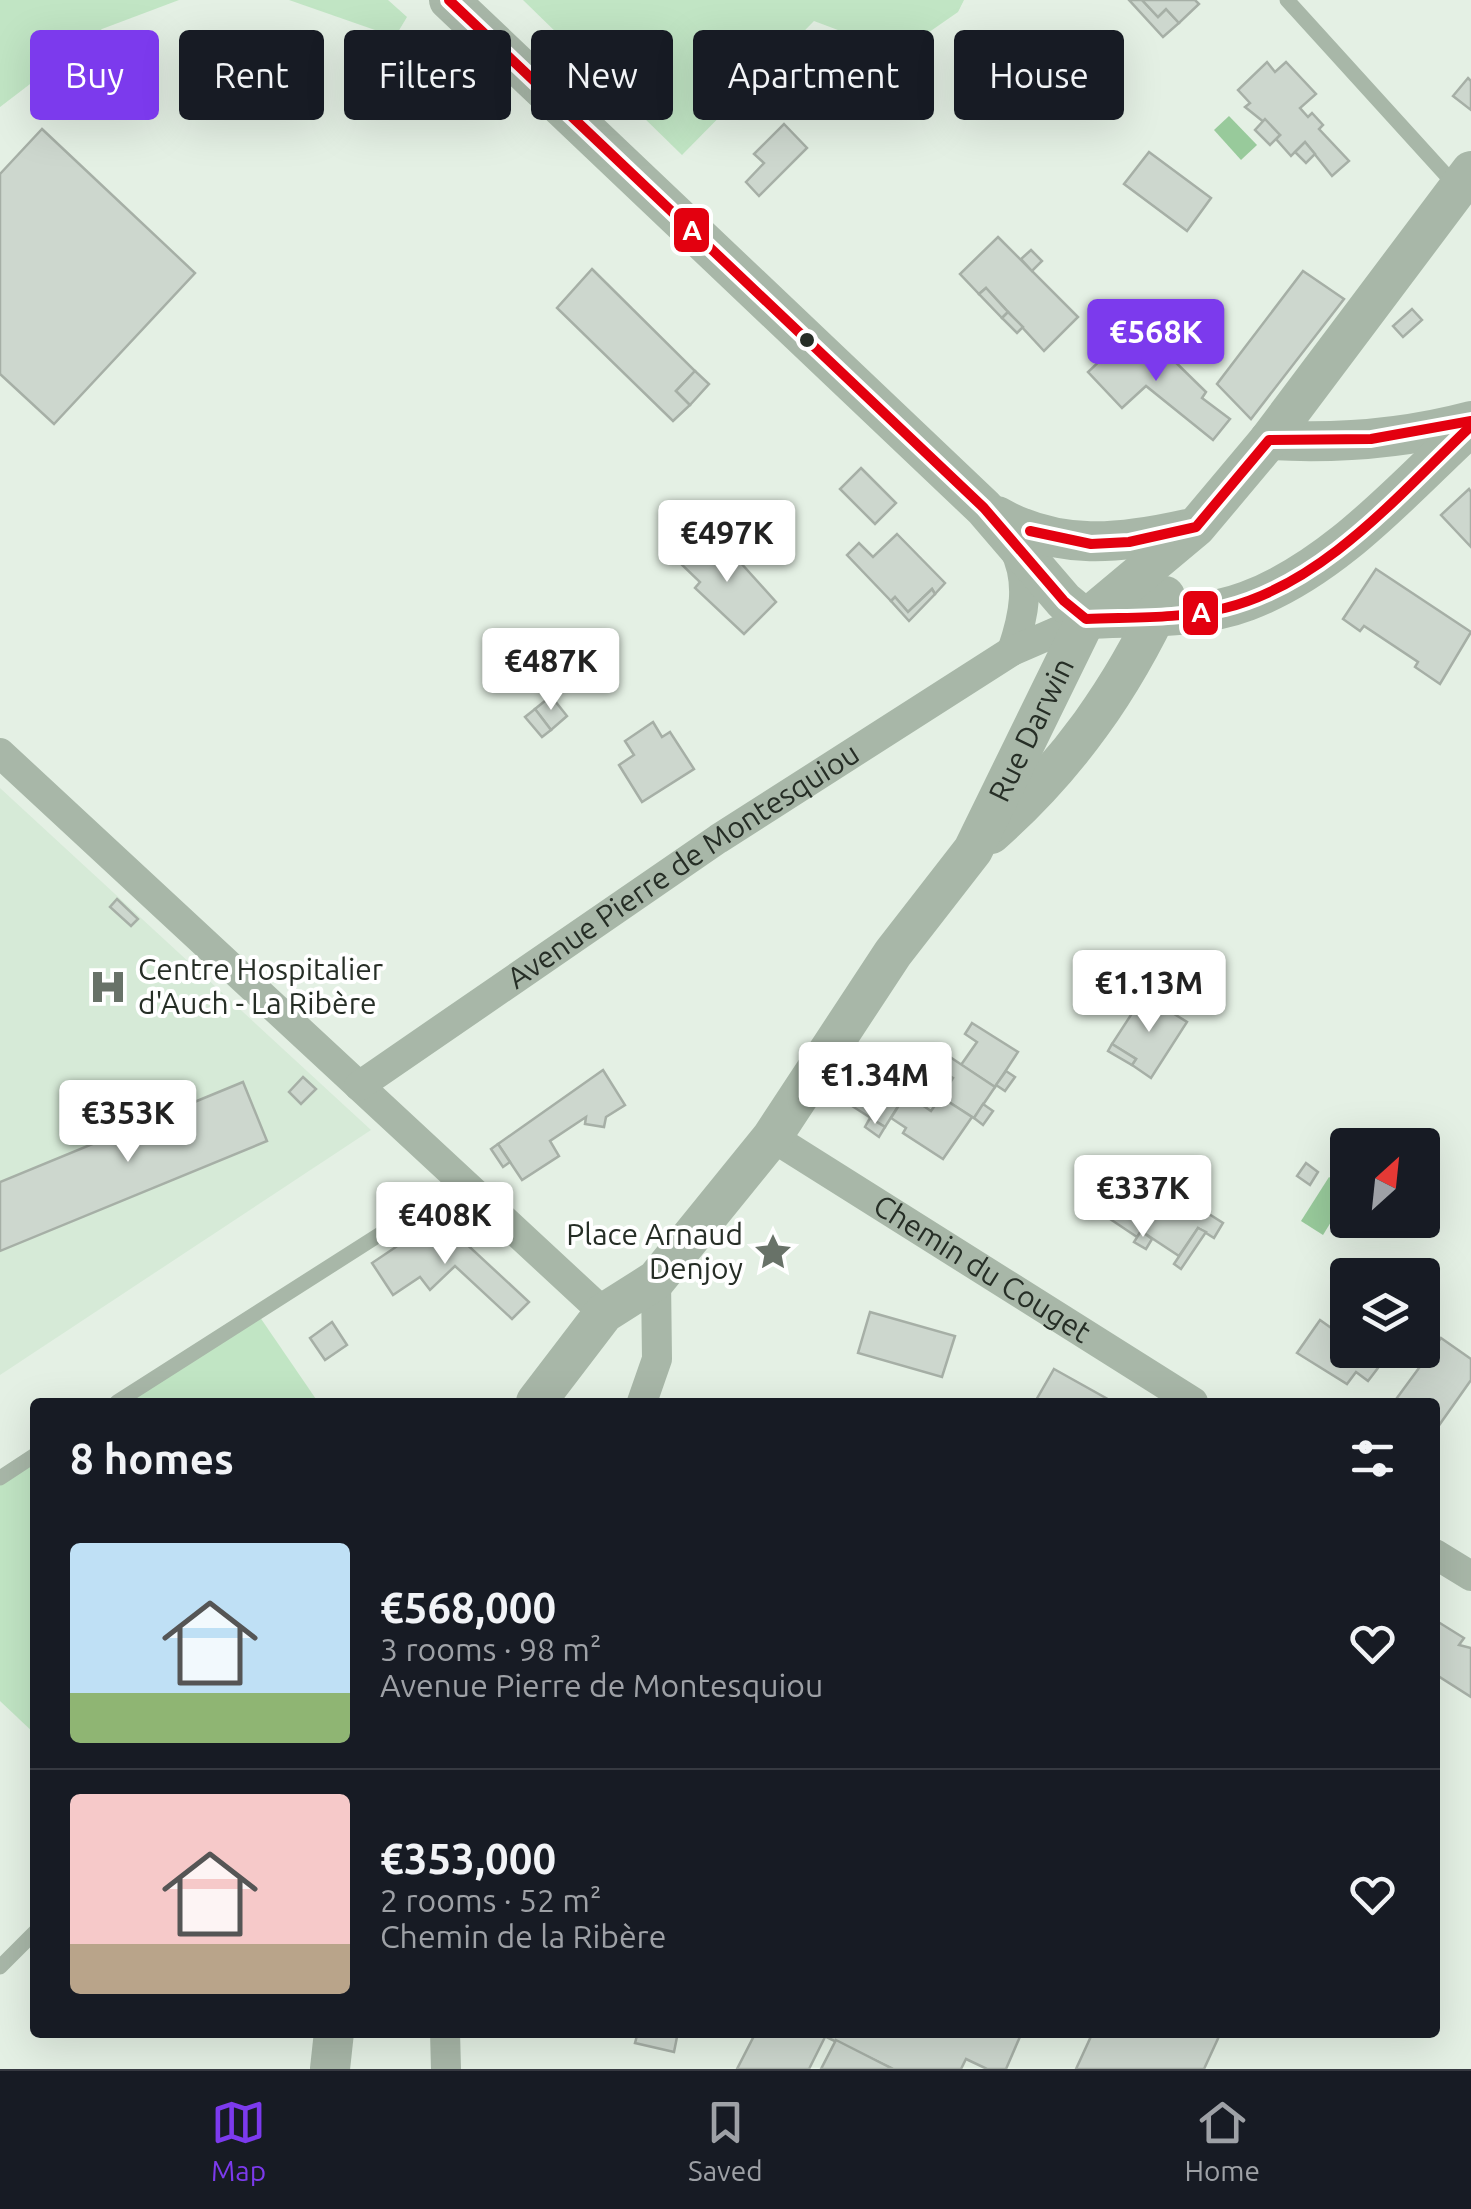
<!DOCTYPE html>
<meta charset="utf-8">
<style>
body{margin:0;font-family:Ubuntu,sans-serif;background:#20242c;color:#f1f3f6;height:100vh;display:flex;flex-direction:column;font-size:38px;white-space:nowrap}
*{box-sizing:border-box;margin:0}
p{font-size:32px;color:#9ea1a6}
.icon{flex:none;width:55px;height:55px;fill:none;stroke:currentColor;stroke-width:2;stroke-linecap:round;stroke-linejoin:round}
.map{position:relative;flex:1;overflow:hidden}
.side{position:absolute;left:30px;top:1398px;width:1410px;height:640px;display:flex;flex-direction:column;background:#171b24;border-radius:10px;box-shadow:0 10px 40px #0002}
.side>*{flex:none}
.hud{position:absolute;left:30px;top:30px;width:1412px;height:90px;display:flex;gap:20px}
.needle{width:65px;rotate:27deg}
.tools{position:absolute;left:1330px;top:1128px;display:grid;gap:20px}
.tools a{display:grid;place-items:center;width:110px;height:110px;border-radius:10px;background:#171b24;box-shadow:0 10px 40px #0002;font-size:50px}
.price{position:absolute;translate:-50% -85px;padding:0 22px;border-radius:10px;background:#fff;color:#222;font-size:32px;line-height:65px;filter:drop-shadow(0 2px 5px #0008)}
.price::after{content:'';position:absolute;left:50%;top:60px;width:30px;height:22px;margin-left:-15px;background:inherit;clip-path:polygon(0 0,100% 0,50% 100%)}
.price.current{background:#7c3aed;color:#fff}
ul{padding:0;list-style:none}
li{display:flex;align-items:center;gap:30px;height:250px;padding:0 40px}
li+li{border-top:2px solid #363941}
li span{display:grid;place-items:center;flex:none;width:280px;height:200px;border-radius:10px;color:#555}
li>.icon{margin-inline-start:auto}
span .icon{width:120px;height:120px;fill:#fffc;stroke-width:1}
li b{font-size:42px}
h2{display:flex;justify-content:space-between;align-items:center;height:120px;padding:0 40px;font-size:42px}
.tag{padding:0 35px;border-radius:10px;background:#171b24;box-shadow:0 10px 40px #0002;font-size:35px;line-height:90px}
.tag.current{background:#7c3aed;color:#fff}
.tab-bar{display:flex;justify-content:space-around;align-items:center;height:140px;border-top:2px solid #363941;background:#171b24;font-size:28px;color:#9ea1a6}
.tab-bar a{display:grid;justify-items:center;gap:5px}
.tab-bar .current{color:#7c3aed}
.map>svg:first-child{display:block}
</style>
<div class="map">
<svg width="1471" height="2069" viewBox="0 0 1471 2069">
<rect width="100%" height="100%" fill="#e4f0e4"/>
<polygon fill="#d6ead7" points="0,788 371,1130 0,1375"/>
<g fill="#c1e5c4">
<polygon points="0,0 179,0 102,29 0,107"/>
<polygon points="289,0 388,0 407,17 395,37"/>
<polygon points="523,0 964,0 958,12 899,53 814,21 682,155"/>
<polygon points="253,1307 318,1402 105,1402"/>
<polygon points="35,1447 35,1734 0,1701 0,1470"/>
</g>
<g fill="#98ca9b">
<polygon points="1229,116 1257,145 1241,160 1214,130"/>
<polygon points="1329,1177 1347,1188 1347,1196 1323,1235 1301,1221"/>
</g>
<g fill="#cdd7ce" stroke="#a6afa6" stroke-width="2.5">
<polygon points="1129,0 1142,0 1158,17 1166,9 1179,23 1163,37"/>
<polygon points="1142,0 1195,0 1199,4 1179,23 1166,9 1158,17"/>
<polygon points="1267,62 1275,72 1286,62 1316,94 1300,108 1308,117 1312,113 1323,125 1319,129 1349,161 1332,176 1305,142 1291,156 1276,139 1280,135 1245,107 1250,103 1238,90"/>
<polygon points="1468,78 1471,81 1471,110 1453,96"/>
<polygon points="1265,119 1280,135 1270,145 1255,130"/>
<polygon points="784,124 807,148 759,196 746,182 764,163 754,154"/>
<polygon points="42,129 195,273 54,424 0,374 0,174"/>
<polygon points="1305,142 1315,154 1306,163 1295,152"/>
<polygon points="1149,152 1211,198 1187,231 1124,184"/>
<polygon points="998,237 1078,317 1044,351 986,288 979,294 960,274"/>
<polygon points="1031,250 1042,261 1032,271 1021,259"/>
<polygon points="592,269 695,371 676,391 690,405 673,421 557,308"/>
<polygon points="1303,271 1344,299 1251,419 1217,384"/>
<polygon points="986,288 1008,312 1002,318 979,294"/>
<polygon points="1412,309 1422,320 1403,337 1393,326"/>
<polygon points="1008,312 1023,327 1017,333 1002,318"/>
<polygon points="1128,334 1150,356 1161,348 1206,392 1202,398 1230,419 1213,440 1146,386 1122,408 1088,372"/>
<polygon points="695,371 709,384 690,405 676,391"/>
<polygon points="861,468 896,503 875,524 840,489"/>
<polygon points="1469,489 1471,492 1471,547 1441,515"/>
<polygon points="897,534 945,583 935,594 932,589 908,612 895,597 891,601 847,555 859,543 873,557"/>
<polygon points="705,535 726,555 730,551 776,602 744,634 695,588 700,582 679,562"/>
<polygon points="1376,569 1471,632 1440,684 1415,667 1418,662 1364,626 1360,631 1343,619"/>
<polygon points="932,589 935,594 909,621 891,601 895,597 908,612"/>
<polygon points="551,696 567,716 551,730 535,709"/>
<polygon points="535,709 551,730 542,737 525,717"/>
<polygon points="653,722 662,737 670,732 694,769 642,802 619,765 634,755 625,741"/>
<polygon points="117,899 138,919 131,926 110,907"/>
<polygon points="1144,995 1187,1022 1151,1078 1132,1065 1136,1059 1112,1044"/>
<polygon points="972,1023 1018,1052 995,1087 961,1065 977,1042 965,1034"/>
<polygon points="1112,1044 1136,1059 1132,1065 1108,1051"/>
<polygon points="950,1057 995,1087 974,1118 941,1097 953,1078 941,1071"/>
<polygon points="882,1062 898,1072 890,1084 906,1094 885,1127 852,1106"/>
<polygon points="603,1070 625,1105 606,1117 604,1127 585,1124 586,1117 550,1141 559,1156 522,1180 498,1144"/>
<polygon points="1006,1071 1015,1077 1005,1091 996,1085"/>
<polygon points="303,1077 316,1089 301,1104 289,1092"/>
<polygon points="243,1082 267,1141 0,1251 0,1182"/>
<polygon points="906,1094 931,1111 941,1097 972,1117 943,1159 903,1133 906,1128 891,1118"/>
<polygon points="983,1104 993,1111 983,1125 974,1118"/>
<polygon points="870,1118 885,1127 879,1137 865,1127"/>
<polygon points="498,1144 510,1162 503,1167 491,1149"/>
<polygon points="1306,1163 1318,1172 1310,1185 1297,1176"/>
<polygon points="1129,1183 1170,1209 1179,1195 1223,1223 1214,1238 1198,1228 1179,1256 1141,1231 1137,1237 1107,1217"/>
<polygon points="433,1222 443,1230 447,1226 529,1302 512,1319 455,1266 430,1290 420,1277 393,1295 372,1263"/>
<polygon points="1198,1228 1206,1232 1181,1269 1174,1264"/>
<polygon points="1141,1231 1152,1239 1146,1249 1134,1242"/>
<polygon points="870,1312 955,1336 942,1377 858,1353"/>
<polygon points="1320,1320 1348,1340 1348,1350 1361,1350 1381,1364 1368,1381 1356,1372 1347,1384 1297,1353"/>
<polygon points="332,1322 347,1345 325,1360 310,1338"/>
<polygon points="1441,1338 1471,1359 1471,1380 1435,1431 1435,1402 1394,1402"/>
<polygon points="1054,1369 1113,1402 1035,1402"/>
<polygon points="1435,1620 1464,1638 1459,1645 1471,1648 1471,1697 1435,1674"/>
<polygon points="638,2032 678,2032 674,2052 635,2043"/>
<polygon points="756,2032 816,2032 825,2037 809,2069 737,2069"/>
<polygon points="816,2032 1022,2032 1006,2069 987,2069 966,2059 961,2069 893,2069"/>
<polygon points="1093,2032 1221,2032 1204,2069 1076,2069"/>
<polygon points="836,2040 893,2069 821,2069"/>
</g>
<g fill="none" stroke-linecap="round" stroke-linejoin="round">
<g stroke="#a8b7a8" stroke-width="15">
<polyline points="1287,0 1456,186"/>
<polyline points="117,1402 462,1182"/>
<polyline points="0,1478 35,1455"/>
<polyline points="0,1967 35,1932"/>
</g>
<g stroke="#a8b7a8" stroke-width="30">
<path d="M1012,651c12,-35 19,-69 2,-103"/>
<polyline points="0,753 604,1313"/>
<path id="s1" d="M359,1086l359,-247 294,-188 74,-32"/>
<path id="s2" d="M772,1137l421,265"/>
<polyline points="642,1402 657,1359 656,1280"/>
<polyline points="1435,1554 1471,1576"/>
<polyline points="445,2032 446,2069"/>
</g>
<g stroke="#a8b7a8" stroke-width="40">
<polyline points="449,0 984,508 1064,601 1086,619"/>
<path d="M1269,440c70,4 134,-1 202,-19"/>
<path d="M997,516c62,35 123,28 190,13"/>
<path d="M1086,619c51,-3 111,1 161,-18 88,-33 156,-112 224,-175"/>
<path d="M991,834c77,-68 131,-145 174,-238"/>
<path id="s3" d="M536,1402l68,-89 52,-33 116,-143 121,-184 80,-103 113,-231 110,-92 73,-87 202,-269"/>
<polyline points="330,2069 334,2032"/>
</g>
<g stroke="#fff" stroke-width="18">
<g id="bus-1">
<path d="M449,0l535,508 80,93 22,18c46,-2 93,0 139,-11 100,-25 174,-114 246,-182"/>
<polyline points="1030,531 1091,544 1129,542 1196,527 1269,440 1371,439 1471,421"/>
</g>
</g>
<use href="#bus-1" stroke="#e3000f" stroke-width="10"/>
</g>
<defs>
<g id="hospital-bare" transform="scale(3)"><path d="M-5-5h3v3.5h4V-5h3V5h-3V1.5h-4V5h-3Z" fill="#687268" stroke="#fff" stroke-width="2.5" paint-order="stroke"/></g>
<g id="sight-bare" transform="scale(3)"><path d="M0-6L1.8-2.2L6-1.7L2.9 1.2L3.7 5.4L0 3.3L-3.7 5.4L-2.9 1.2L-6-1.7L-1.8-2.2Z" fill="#687268" stroke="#fff" stroke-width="2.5" paint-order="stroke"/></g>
</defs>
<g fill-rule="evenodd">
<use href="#hospital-bare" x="108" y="987"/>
<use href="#sight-bare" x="773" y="1252"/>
</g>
<circle fill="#262e26" stroke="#fff" stroke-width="4" cx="807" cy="340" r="9"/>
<g text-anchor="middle" stroke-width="8" stroke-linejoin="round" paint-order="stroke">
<g font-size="30" fill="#262e26" stroke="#fff">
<text dy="10" stroke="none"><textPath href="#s3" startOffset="842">Rue Darwin</textPath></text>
<text dy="10" stroke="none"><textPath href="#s1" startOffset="392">Avenue Pierre de Montesquiou</textPath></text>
<text dy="10" stroke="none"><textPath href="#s2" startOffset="248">Chemin du Couget</textPath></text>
</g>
<g font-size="30" fill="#262e26" stroke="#fff" text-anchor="start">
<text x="138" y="980">Centre Hospitalier<tspan x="138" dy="34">d'Auch - La Ribère</tspan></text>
<text x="743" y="1245" text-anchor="end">Place Arnaud<tspan x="743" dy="34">Denjoy</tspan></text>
</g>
</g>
<g stroke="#fff" stroke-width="4">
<rect x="672" y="206" width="39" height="48" rx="10" fill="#e3000f"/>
<rect x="1181" y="589" width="39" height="48" rx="10" fill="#e3000f"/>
</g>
<g font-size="28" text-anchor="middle" font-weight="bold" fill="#fff">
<text x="692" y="240">A</text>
<text x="1201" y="622">A</text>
</g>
</svg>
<div class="tools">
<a><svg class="needle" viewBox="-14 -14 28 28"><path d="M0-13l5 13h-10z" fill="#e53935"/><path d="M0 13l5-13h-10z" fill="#9ea1a6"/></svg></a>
<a><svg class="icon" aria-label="layers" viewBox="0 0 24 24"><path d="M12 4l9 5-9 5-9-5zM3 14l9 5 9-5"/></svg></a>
</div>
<b class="price current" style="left:1156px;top:384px">€568K</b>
<b class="price" style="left:727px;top:585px">€497K</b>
<b class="price" style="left:551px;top:713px">€487K</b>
<b class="price" style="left:1149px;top:1035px">€1.13M</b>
<b class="price" style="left:875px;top:1127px">€1.34M</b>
<b class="price" style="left:128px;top:1165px">€353K</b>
<b class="price" style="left:1143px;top:1240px">€337K</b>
<b class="price" style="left:445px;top:1267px">€408K</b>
<div class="hud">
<a class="tag current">Buy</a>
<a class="tag">Rent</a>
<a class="tag">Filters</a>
<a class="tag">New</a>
<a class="tag">Apartment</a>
<a class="tag">House</a>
</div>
<section class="side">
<h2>8 homes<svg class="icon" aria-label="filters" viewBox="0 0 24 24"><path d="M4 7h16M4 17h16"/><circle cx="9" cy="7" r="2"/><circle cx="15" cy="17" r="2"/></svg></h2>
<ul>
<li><span style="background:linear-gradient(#bfe0f5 75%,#8fb573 0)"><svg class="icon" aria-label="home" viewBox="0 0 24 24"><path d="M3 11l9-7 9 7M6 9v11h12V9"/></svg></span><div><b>€568,000</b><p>3 rooms · 98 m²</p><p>Avenue Pierre de Montesquiou</p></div><svg class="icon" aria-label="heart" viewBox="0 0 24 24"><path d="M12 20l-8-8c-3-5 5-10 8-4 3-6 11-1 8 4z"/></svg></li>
<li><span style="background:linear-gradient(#f6c9c9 75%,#b9a48a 0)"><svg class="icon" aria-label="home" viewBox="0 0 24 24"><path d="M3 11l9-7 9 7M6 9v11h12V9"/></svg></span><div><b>€353,000</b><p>2 rooms · 52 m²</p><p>Chemin de la Ribère</p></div><svg class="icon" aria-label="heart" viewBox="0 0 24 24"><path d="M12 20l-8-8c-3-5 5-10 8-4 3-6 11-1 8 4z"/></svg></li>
</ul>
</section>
</div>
<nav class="tab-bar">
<a class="current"><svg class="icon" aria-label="map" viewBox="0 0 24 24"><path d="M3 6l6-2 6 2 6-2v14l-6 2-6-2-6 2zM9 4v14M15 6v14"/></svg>Map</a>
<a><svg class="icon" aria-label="saved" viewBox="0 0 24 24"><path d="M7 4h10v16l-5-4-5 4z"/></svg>Saved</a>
<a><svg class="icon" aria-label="home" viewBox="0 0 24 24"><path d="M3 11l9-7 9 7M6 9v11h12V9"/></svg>Home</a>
</nav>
